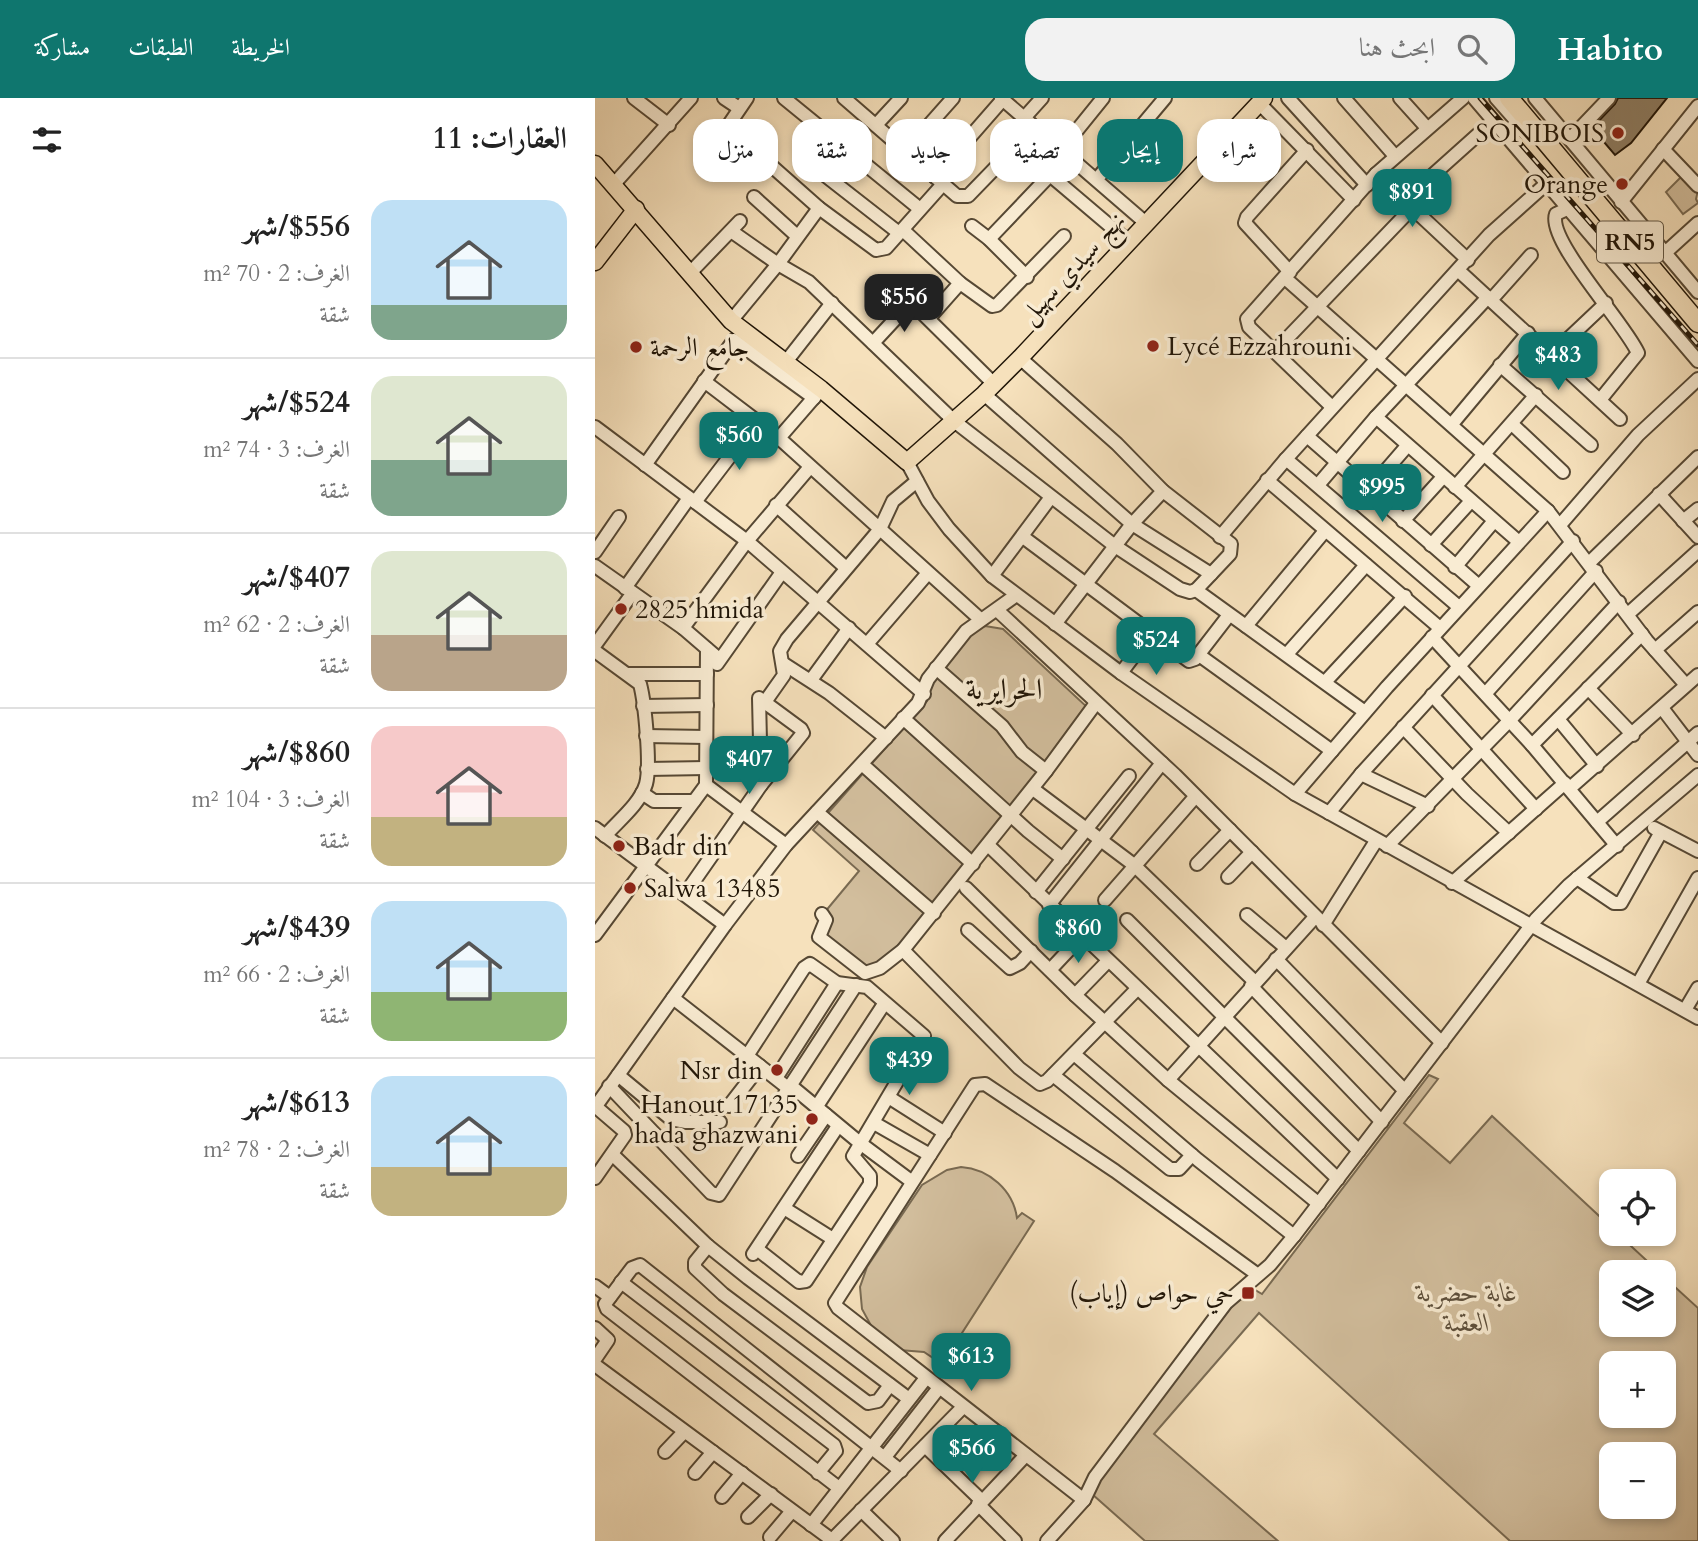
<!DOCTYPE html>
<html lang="ar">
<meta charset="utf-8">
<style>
body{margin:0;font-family:Cardo,Amiri,serif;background:#f2f2f2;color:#222;direction:rtl;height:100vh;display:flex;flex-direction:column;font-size:26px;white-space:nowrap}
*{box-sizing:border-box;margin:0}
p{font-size:23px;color:#767676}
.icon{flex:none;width:38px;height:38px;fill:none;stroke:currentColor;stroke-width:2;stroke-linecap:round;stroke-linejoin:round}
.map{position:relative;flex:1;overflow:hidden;direction:ltr}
.details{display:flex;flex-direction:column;background:#fff;width:595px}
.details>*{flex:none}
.banner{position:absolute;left:21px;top:21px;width:665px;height:63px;direction:rtl;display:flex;gap:14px}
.buttons{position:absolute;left:1004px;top:1071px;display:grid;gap:14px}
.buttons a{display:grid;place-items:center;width:77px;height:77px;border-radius:14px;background:#fff;box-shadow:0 4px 10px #0003;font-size:35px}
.price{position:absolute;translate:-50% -60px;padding:0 16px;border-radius:14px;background:#0f766e;color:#fff;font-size:23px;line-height:46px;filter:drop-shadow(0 2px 4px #0008)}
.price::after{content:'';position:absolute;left:50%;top:42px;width:21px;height:16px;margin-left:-10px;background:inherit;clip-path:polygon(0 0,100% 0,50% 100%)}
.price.current{background:#222;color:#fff}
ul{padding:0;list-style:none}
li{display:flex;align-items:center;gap:21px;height:175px;padding:0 28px}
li+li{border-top:2px solid #e0e0e0}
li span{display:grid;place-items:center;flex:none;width:196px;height:140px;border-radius:21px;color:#555}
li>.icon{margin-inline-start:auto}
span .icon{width:84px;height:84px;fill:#fffc;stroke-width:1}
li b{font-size:30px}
h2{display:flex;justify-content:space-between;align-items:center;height:84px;padding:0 28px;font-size:30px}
.chip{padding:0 24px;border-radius:21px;background:#fff;box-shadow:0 4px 10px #0003;font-size:24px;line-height:63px}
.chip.current{background:#0f766e;color:#fff}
header{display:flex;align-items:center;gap:42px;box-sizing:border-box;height:98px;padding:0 35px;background:#0f766e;color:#fff}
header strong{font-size:33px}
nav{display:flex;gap:38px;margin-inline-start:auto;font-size:24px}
.search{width:490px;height:63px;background:#f2f2f2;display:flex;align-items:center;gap:18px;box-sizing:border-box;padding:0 24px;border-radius:21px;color:#767676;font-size:26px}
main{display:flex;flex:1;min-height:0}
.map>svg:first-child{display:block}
</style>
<header>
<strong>Habito</strong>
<div class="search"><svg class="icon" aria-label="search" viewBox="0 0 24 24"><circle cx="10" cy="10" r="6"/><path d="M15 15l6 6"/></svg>ابحث هنا</div>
<nav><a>الخريطة</a><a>الطبقات</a><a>مشاركة</a></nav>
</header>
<main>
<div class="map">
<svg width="1103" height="1443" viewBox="0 0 1103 1443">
<rect width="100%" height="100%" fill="#f6e1bc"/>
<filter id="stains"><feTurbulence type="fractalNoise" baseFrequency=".00286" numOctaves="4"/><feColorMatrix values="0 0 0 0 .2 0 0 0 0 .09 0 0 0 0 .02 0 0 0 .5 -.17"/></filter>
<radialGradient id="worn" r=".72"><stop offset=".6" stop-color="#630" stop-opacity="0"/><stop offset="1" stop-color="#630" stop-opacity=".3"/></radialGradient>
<g fill="#d2be9d" stroke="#796a52" stroke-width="2" fill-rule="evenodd">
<polygon points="1089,76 1103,92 1101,101 1103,105 1088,116 1071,94"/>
<polygon points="390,528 408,531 493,610 307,851 272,876 224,837 229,815 264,773 218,732 332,603 333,586 380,529"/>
<path d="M834,977l9,4 -34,44 46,40 42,-47 120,112v6h6l41,38h-47v53h52v-48l34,31v233h-188l-251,-228 -105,121 124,107h-133l-53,-47 30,-49 112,-141 21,-14 7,4zM1017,1265h52v53h-52zM1017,1356h52v53h-52z"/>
<path d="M366,1069c28,2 52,23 56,51l5,-5 12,8 -92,143 -18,-12 -25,-2 -25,-19 -12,-22 -2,-22 7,-20 55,-82 25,-15z"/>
</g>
<polygon fill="#8f7f65" stroke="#201507" stroke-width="2" points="1023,0 1072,0 1036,45 1020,57 997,30 1020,6"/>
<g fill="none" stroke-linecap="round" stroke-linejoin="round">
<g stroke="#564834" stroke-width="16">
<g id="minor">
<polyline points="39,0 74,27"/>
<polyline points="129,0 144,10"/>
<polyline points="152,0 135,25 136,32 224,110 281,152 291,150 348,86"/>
<polyline points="189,0 325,111"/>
<polyline points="249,0 362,98 373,98 440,29"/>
<polyline points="406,0 552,126"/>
<polyline points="693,0 772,87"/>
<polyline points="749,0 800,58"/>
<polyline points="805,0 832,30"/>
<polyline points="879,0 1103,263"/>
<polyline points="901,0 931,34"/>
<polyline points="940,0 1103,194"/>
<polyline points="665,6 759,102"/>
<polyline points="429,20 447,0"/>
<polyline points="281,27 306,0"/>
<polyline points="975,41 1014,0"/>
<polyline points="422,49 534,144"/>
<polyline points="1068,51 1103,88"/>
<polyline points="466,52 508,0"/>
<polyline points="311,53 358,0"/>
<polyline points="781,76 873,162"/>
<polyline points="231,78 304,135"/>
<polyline points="340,79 409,0"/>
<polyline points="502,81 570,0"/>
<polyline points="19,86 96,0"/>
<polyline points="159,99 202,138"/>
<polyline points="811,101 898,23"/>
<polyline points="1026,104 1103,8"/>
<path d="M972,111l-11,5c-10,26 69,109 82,139l-38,47"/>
<polyline points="377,128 394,141 432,179"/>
<polyline points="308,132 365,185 397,208 402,207 469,138"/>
<polyline points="136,133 183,166 214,184 359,323 520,448 585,491 595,494 601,492 635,456 636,446 568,393 522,346 425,260"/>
<polyline points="394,141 455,77"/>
<polyline points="1070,155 1103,125"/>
<polyline points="864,173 1025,321"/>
<polyline points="695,174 650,125 652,119 712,52"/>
<polyline points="94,176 145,123"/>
<polyline points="690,180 953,413 1052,543 1091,587"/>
<polyline points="307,195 399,286"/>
<polyline points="896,202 936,157"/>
<polyline points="334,220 365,185"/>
<polyline points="136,223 183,166 224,110"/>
<polyline points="278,245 316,204"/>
<polyline points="680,253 818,109"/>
<polyline points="956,257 1011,205"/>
<polyline points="190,265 237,205"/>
<polyline points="905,267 996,347"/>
<polyline points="109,283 184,340 385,521"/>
<polyline points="389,296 537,426 616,476"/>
<polyline points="737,309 654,229 652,221 781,76 868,0"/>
<polyline points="781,319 924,444"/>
<polyline points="857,326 933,235"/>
<polyline points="917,326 968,374"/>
<polyline points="0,329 152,443 329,596"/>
<polyline points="712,338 884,488"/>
<polyline points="184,340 223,295"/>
<polyline points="691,361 864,509"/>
<polyline points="312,364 333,403 354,431 397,478 526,575 700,696 1103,920"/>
<polyline points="50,367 139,242 219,300"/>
<polyline points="672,382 845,530"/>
<polyline points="723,387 781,319 893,199"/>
<polyline points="860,389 941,297"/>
<polyline points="774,392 812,348"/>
<polyline points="1064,396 1103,439"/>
<polyline points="100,404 162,323"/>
<polyline points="181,407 251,470"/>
<polyline points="808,423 848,379"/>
<polyline points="1088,423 1103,411"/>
<polyline points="965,427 1043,337 1103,281"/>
<polyline points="428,439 594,563 600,561 634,517"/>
<polyline points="625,439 691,361 894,137 951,86"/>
<polyline points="836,447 876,403"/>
<polyline points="0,454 24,419"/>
<polyline points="994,465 1103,359"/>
<polyline points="0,468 88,530 124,561"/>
<polyline points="860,469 899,423"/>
<polyline points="397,478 456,399"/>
<polyline points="30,490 94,400"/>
<polyline points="601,492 770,614"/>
<polyline points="402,512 580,677 847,945"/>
<polyline points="1033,516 1103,453"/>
<polyline points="460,526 537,426 568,393"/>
<polyline points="651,528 729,434"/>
<polyline points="88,530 152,443 215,369"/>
<polyline points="837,539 937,647 1022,748"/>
<polyline points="272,546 333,475"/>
<polyline points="0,547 37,496"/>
<polyline points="1060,552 1103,514"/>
<path d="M0,553l45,33c5,19 11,82 6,100 -6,20 -28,37 -41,52"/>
<polyline points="692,556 771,467"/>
<polyline points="604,557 737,653"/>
<polyline points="122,566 187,474"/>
<polyline points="189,566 234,595 291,640"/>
<polyline points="526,575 557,534"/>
<polyline points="33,576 112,576"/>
<polyline points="216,582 254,530"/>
<polyline points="730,584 810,498"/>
<polyline points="993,590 1038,637"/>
<polyline points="891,595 1001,473"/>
<polyline points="837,597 941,711"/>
<polygon points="164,600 206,631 208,635 166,687"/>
<polyline points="170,604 189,577 185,553 192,541 285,431 298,403 322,383"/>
<polyline points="48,608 112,607"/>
<polyline points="1067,610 1103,657"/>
<polyline points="308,620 433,733 468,761"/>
<polyline points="963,621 1002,668"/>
<polyline points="808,629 872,696 914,735"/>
<polyline points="51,638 111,639"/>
<polyline points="937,647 1047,536"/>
<polyline points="267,666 378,766"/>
<polyline points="52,671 111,670"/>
<polyline points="451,673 501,605"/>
<polyline points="766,676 833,708"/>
<polyline points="111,687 191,747"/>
<polyline points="975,690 1103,577"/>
<polyline points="438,691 539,767 660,884"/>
<polyline points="47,695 59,703 99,703"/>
<polyline points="700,696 792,589 953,413"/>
<polyline points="222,714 339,815"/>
<polyline points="734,715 766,676 978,443"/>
<polyline points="1002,724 1103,635"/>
<polyline points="0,730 130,827"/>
<polyline points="1059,730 1103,753"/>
<polyline points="393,747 743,1081"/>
<polyline points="792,748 915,622 1024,504"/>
<polyline points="602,766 635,732"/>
<polyline points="633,779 657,754"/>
<polyline points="982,780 1019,805 1026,805 1066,734"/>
<polyline points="857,785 970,685"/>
<polyline points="371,790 480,897 573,982 724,1106"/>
<polyline points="441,794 534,678"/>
<polyline points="90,796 166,687"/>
<polyline points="510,802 600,699"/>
<polyline points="454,807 567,665"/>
<polyline points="227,816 231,822 224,839 270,875 285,870 308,852 451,673 427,654 407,628 341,570"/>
<polyline points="652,817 691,850"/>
<polyline points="532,822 764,1053"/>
<polyline points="728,827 781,743"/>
<polyline points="373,832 415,870 425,865 436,853"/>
<polyline points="0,837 111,687 112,551"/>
<polyline points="308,852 424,970 445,986 452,983 542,891"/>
<polyline points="681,861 810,993"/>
<polyline points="455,872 487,838"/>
<polyline points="1043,886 1103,780"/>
<polyline points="656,888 787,1024"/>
<polyline points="480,897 513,863"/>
<polyline points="78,900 193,990"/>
<polyline points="1090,912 1103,890"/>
<polyline points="479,956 603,1062 699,1138"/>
<polyline points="152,958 209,870 215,866 242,885 272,889 329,938 258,1058 275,1078 275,1086 211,1183 204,1184 162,1151"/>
<polyline points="23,977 76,1021 91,1024 125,1024"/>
<polyline points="458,977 575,1071 584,1071 597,1057"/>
<polyline points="181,980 242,885"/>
<polyline points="573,982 720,819"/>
<polyline points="195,987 265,1045 316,1083"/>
<polyline points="14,988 116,1095 124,1097 261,887"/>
<polyline points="295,1000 350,1035"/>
<polyline points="0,1008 29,1033 30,1037 0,1080"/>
<polyline points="1,1008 130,827 191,747 323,605 333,581 371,533 420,498"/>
<polyline points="134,1008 165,968"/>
<polyline points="222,1008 289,906"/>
<polyline points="279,1025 335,1057"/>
<polyline points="18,1057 113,1148 153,1180 314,1301"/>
<polyline points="203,1058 231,1017"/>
<polyline points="189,1110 238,1141"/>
<polyline points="113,1148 100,1164 100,1170 128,1196 273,1305 283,1303 295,1287"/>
<polyline points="158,1156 243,1028"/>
<polyline points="26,1184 239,1347 241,1353 223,1375"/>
<polyline points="0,1188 15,1199"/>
<polyline points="0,1230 13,1242 0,1261"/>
<polyline points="0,1267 237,1442"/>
<polyline points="330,1348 386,1402"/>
<polyline points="70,1354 89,1334"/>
<polyline points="290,1359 343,1291"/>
<polyline points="100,1375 118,1354"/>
<polyline points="244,1390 12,1211 10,1206 37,1170 45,1167 306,1373"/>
<polyline points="127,1399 147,1375"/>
<polyline points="489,1402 243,1210 240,1205 380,987 390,986 520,1073 663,1177"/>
<polyline points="383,1406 420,1443"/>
<polyline points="266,1412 298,1443"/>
<polyline points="153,1419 176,1396"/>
<polyline points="216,1427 331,1280"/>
<polyline points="175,1439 197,1413"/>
<polyline points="236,1443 368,1309"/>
<polyline points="350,1443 431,1357"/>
<polyline points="452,1443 489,1402 500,1379 631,1205 675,1167 699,1138 941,821 974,787 1103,677"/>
</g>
</g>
<g stroke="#201507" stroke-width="19">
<g id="major">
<polyline points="0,66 136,223 226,291 312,364 389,296 425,260 669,0"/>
<polyline points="0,164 41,111"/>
</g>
</g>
<g stroke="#201507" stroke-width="21">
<polyline id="highway" points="914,0 1103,225"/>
</g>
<use href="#minor" stroke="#f9ecd3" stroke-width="12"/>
<use href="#major" stroke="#f6e1bc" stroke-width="16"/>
<use href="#highway" stroke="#f6e1bc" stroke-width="18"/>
<g stroke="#201507" stroke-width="5">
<polyline id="rail" points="885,0 1103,247"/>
</g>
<use href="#rail" stroke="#f9ecd3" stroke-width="2.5" stroke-dasharray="8" stroke-linecap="butt"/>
</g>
<g fill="#8f2418" stroke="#f9ecd3" stroke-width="2.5">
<circle cx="1023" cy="35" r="7"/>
<circle cx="1027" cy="86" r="7"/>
<circle cx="558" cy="248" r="7"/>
<circle cx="41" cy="249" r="7"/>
<circle cx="26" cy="511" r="7"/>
<circle cx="24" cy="748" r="7"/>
<circle cx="35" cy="790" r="7"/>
<circle cx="182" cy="972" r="7"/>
<circle cx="217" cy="1021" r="7"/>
<rect x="646" y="1188" width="14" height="14" rx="3.5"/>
</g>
<g text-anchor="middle" stroke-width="7" stroke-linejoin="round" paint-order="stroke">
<rect fill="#f9ecd3" stroke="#615644" stroke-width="2" x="1002" y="123.5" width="66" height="41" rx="5"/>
<g font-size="24" font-weight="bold" fill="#201507">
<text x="1035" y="152">RN5</text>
</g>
<g font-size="26" fill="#201507" stroke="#f9ecd3" text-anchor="end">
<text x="1009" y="44">SONIBOIS</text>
<text x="1013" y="95">Orange</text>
<text x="572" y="257" text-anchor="start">Lycé Ezzahrouni</text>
<text x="55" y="258" text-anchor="start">جامع الرحمة</text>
<text x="40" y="520" text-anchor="start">2825 hmida</text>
<text x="38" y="757" text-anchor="start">Badr din</text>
<text x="49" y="799" text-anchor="start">Salwa 13485</text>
<text x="168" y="981">Nsr din</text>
<text x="203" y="1015">Hanout 17135<tspan x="203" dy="30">hada ghazwani</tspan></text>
<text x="639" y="1204">حي حواص (إياب)</text>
</g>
<g font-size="26" fill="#201507" stroke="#f9ecd3">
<text transform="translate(477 169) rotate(-47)" y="9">نهج سيدي سهيل</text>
</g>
<g font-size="26" font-style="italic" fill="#5e503c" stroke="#f9ecd3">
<text x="872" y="1203">غابة حضرية<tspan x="872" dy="30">العقبة</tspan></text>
</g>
<g font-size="30" fill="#201507" stroke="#f9ecd3">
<text x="409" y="601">الحرايرية</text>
</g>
</g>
<rect width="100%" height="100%" filter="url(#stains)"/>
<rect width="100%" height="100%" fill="url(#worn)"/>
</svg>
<div class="buttons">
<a><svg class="icon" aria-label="locate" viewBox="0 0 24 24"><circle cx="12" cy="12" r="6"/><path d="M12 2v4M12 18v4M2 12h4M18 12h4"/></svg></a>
<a><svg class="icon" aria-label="layers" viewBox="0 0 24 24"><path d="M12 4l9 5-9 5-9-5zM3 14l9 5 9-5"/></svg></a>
<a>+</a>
<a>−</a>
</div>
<b class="price" style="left:817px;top:131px">$891</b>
<b class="price current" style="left:309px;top:236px">$556</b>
<b class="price" style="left:963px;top:294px">$483</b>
<b class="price" style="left:144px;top:374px">$560</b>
<b class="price" style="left:787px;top:426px">$995</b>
<b class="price" style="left:561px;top:579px">$524</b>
<b class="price" style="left:154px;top:698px">$407</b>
<b class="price" style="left:483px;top:867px">$860</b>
<b class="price" style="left:314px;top:999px">$439</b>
<b class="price" style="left:376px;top:1295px">$613</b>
<b class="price" style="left:377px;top:1387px">$566</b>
<div class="banner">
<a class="chip">شراء</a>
<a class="chip current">إيجار</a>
<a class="chip">تصفية</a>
<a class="chip">جديد</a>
<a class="chip">شقة</a>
<a class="chip">منزل</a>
</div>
</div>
<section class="details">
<h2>العقارات: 11<svg class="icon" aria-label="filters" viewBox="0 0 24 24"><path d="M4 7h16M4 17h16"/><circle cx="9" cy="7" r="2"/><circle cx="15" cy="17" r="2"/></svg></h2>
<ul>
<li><span style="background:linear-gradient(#bfe0f5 75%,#7fa58c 0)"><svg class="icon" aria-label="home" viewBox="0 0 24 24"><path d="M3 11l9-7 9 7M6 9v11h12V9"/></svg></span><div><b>$556/شهر</b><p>الغرف: 2 · 70 m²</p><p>شقة</p></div></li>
<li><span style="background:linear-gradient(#dfe7d0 60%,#7fa58c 0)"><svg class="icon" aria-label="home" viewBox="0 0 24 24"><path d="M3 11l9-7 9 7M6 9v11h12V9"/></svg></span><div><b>$524/شهر</b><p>الغرف: 3 · 74 m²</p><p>شقة</p></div></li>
<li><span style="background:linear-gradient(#dfe7d0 60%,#b9a48a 0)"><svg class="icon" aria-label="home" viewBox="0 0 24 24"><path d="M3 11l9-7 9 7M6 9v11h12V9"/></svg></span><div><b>$407/شهر</b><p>الغرف: 2 · 62 m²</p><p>شقة</p></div></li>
<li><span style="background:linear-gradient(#f6c9c9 65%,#c2b280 0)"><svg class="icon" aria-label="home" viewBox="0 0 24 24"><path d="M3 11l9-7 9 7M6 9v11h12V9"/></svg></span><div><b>$860/شهر</b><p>الغرف: 3 · 104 m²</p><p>شقة</p></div></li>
<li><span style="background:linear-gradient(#bfe0f5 65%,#8fb573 0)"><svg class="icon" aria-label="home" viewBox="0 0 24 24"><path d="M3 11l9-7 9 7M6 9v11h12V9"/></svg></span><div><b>$439/شهر</b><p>الغرف: 2 · 66 m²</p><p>شقة</p></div></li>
<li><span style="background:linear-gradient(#bfe0f5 65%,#c2b280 0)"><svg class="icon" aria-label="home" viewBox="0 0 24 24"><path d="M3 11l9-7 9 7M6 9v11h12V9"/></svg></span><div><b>$613/شهر</b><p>الغرف: 2 · 78 m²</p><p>شقة</p></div></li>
</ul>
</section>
</main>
